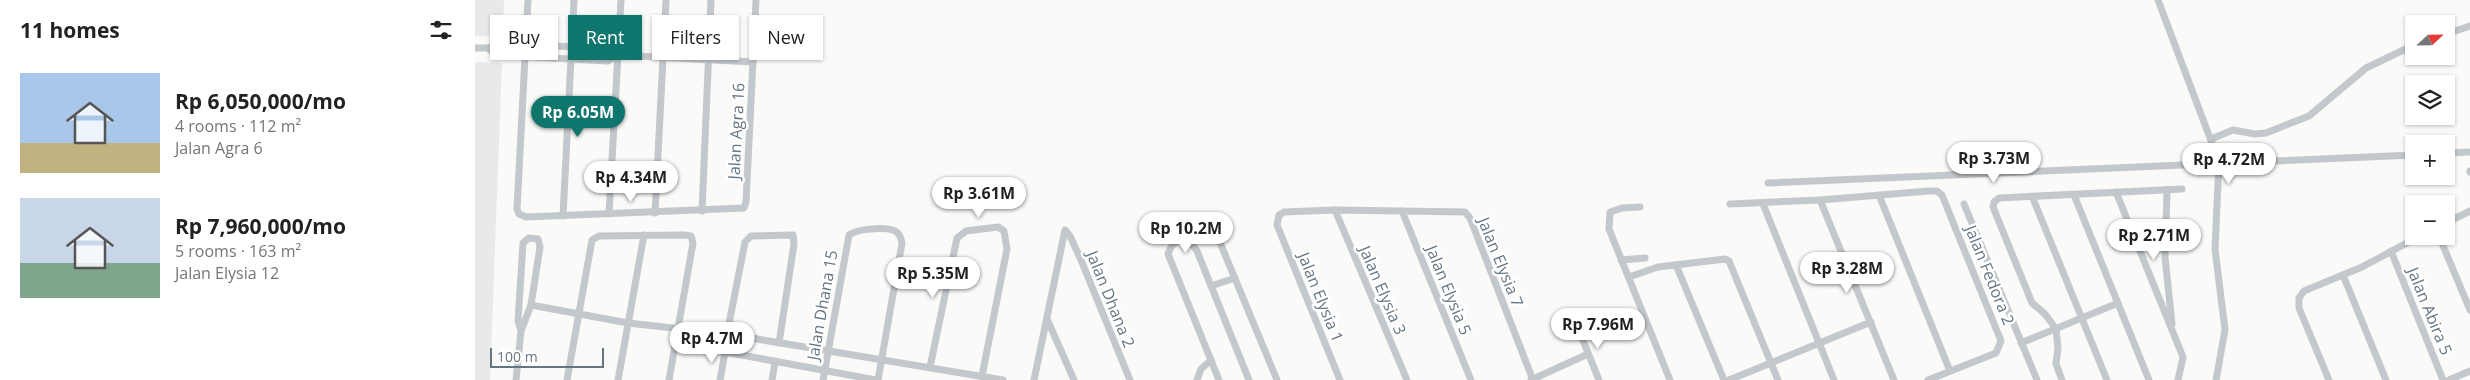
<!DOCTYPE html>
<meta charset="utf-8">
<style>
body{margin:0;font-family:"Open Sans",sans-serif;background:#f6f6f6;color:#222;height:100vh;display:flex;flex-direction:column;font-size:19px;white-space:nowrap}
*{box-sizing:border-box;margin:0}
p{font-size:16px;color:#767676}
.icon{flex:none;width:28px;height:28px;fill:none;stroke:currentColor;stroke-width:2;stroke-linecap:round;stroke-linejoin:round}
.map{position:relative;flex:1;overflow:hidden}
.drawer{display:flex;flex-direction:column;background:#fff;width:475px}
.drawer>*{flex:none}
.banner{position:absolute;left:15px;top:15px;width:475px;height:45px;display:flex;gap:10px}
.needle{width:32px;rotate:68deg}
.buttons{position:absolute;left:1930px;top:15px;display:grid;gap:10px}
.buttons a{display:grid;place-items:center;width:50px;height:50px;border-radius:0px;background:#fff;box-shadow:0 1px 4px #0004;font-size:25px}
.scale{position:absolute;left:15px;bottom:12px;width:114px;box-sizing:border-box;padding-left:5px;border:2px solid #657683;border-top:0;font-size:14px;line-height:18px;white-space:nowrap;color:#657683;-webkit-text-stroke:4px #fff;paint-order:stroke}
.price{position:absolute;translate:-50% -42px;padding:0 11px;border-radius:18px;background:#fff;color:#222;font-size:16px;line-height:32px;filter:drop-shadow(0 1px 2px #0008)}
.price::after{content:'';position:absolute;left:50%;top:30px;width:15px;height:11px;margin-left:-8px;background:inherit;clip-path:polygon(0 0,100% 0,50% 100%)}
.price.on{background:#0f766e;color:#fff}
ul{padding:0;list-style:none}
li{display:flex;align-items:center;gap:15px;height:125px;padding:0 20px}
li span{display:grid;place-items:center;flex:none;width:140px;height:100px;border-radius:0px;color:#555}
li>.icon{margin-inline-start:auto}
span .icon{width:60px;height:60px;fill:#fffc;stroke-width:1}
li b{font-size:21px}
h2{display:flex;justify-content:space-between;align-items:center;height:60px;padding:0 20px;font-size:21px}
.pill{padding:0 18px;border-radius:0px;background:#fff;box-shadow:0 1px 4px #0004;font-size:18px;line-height:45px}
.pill.on{background:#0f766e;color:#fff}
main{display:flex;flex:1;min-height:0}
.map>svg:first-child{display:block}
</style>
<main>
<section class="drawer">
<h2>11 homes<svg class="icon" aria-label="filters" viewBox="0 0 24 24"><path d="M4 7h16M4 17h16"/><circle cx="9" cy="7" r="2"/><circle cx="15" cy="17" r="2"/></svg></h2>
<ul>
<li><span style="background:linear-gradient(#a9c7e8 70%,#c2b280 0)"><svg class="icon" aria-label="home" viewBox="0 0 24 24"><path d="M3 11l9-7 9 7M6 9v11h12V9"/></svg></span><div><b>Rp 6,050,000/mo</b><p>4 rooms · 112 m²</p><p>Jalan Agra 6</p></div></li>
<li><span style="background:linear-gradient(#c9d6e8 65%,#7fa58c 0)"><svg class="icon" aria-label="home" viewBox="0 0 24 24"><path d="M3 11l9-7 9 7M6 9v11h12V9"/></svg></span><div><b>Rp 7,960,000/mo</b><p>5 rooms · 163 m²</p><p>Jalan Elysia 12</p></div></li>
</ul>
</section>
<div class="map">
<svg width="1995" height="380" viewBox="0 0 1995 380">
<rect width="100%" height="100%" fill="#fafaf8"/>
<g fill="#e8e9e9">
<polygon points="0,0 29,0 28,37 0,36"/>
<polygon points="0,62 27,63 15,380 0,380"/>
</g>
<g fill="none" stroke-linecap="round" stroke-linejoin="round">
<g stroke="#c3c8cc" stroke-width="7">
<polyline points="53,0 42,209 44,214 51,217 269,208 271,202 281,0"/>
<polyline points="1683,0 1744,162 1740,249 1750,330 1741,380"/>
<polyline points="1971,34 1995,26"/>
<polyline points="0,48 13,48 22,44 133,48 143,55 278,62"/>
<polyline points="13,48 21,55 133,61 143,55"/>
<polyline points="1736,139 1758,130 1780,134 1791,133 1834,116 1891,68 1939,45"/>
<polyline points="1971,153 1995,152"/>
<polyline points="1995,171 1995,172"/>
<polyline points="1293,183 1939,155"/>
<polyline points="1692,190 1690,257 1697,324"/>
<polyline points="1641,192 1708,357 1703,380"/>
<polyline points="1404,195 1475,371"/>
<polyline points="1599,195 1674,380"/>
<polyline points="1557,196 1632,380"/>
<polyline points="1345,200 1419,380"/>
<polyline points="1255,204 1345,200 1454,191 1462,191 1467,195 1526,341 1521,353 1453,380"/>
<polyline points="1288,204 1359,380"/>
<polyline points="1489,204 1562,380"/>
<polyline points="1165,207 1147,208 1135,212 1134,229 1195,380"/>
<polyline points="860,210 932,380"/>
<polyline points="227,211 236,0"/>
<polyline points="927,211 996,380"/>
<polyline points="180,213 191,0"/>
<polyline points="134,214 146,0"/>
<polyline points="88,216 99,0"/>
<polyline points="1971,223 1995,211"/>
<polyline points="739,228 802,380"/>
<polyline points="1964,236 1995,310"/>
<polyline points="1916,251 1968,380"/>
<polyline points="1146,260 1170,258"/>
<polyline points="1201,265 1249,380"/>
<polyline points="1868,275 1911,380"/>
<polyline points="1154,277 1183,267 1250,259 1254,261 1303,380"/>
<polyline points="736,286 760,278"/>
<polyline points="56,305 153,323 252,334 528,380"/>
<polyline points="572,319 599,380"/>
<polyline points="1103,328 1124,380"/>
<polyline points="252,334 270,242 276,236 318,235 319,244 304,343"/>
<polyline points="198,335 201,338 250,352 401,380"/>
<polyline points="1546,343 1643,303"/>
<polyline points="455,367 482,238 491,231 523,227 529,231 532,249 507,376"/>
<polyline points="41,380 46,331 43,321 48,243 54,238 63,239 65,247 56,305 46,331"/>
<polyline points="92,380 117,240 124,236 209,235 216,236 218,243 194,380"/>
<polyline points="143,380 169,235"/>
<polyline points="245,380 250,352"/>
<polyline points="297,380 300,362"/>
<path d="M348,380l26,-145c7,-6 34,-8 44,-5 6,2 8,7 9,13l-24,137"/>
<polyline points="559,380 590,230 595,236 606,260 655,380"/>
<polyline points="722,380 726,369 736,360"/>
<path d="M744,380l-51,-126c5,-17 20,-17 29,-3l52,129"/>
<polyline points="865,380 802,225 804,215 809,212 860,210 990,212 995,218 1058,380"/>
<polyline points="1056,380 1113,354"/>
<polyline points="1254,380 1396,322"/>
<polyline points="1587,380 1581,364 1583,348 1581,329 1570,314 1557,303 1518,207 1519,202 1524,198 1707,189"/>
<polyline points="1854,380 1824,308 1824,298 1829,291 1887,267 1945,236"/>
<polyline points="1974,380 1995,371"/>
</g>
</g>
<g text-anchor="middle" stroke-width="5" stroke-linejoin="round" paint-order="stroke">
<g font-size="16" fill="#657683" stroke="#fff">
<text transform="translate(261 131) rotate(-87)" y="6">Jalan Agra 16</text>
<text transform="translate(1026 262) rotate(68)" y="6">Jalan Elysia 7</text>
<text transform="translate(1515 275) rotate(68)" y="6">Jalan Fedora 2</text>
<text transform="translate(908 290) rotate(67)" y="6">Jalan Elysia 3</text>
<text transform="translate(974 290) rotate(68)" y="6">Jalan Elysia 5</text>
<text transform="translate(846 297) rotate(68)" y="6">Jalan Elysia 1</text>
<text transform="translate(636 299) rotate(68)" y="6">Jalan Dhana 2</text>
<text transform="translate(347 305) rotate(-80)" y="6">Jalan Dhana 15</text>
<text transform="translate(1955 311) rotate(68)" y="6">Jalan Abira 5</text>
</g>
</g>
</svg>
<div class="buttons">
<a><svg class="needle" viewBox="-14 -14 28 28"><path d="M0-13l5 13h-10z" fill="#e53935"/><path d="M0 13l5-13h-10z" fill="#767676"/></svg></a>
<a><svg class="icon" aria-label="layers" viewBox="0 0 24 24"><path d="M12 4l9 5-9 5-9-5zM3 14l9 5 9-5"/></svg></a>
<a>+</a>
<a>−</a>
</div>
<div class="scale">100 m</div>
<b class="price on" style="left:103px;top:138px">Rp 6.05M</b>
<b class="price" style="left:1519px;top:184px">Rp 3.73M</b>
<b class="price" style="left:1754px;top:185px">Rp 4.72M</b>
<b class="price" style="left:156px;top:203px">Rp 4.34M</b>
<b class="price" style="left:504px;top:219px">Rp 3.61M</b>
<b class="price" style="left:711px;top:254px">Rp 10.2M</b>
<b class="price" style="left:1679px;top:261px">Rp 2.71M</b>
<b class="price" style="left:1372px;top:294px">Rp 3.28M</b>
<b class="price" style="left:458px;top:299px">Rp 5.35M</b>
<b class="price" style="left:1123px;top:350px">Rp 7.96M</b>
<b class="price" style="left:237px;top:364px">Rp 4.7M</b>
<div class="banner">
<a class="pill">Buy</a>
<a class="pill on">Rent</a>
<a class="pill">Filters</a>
<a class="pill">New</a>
</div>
</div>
</main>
